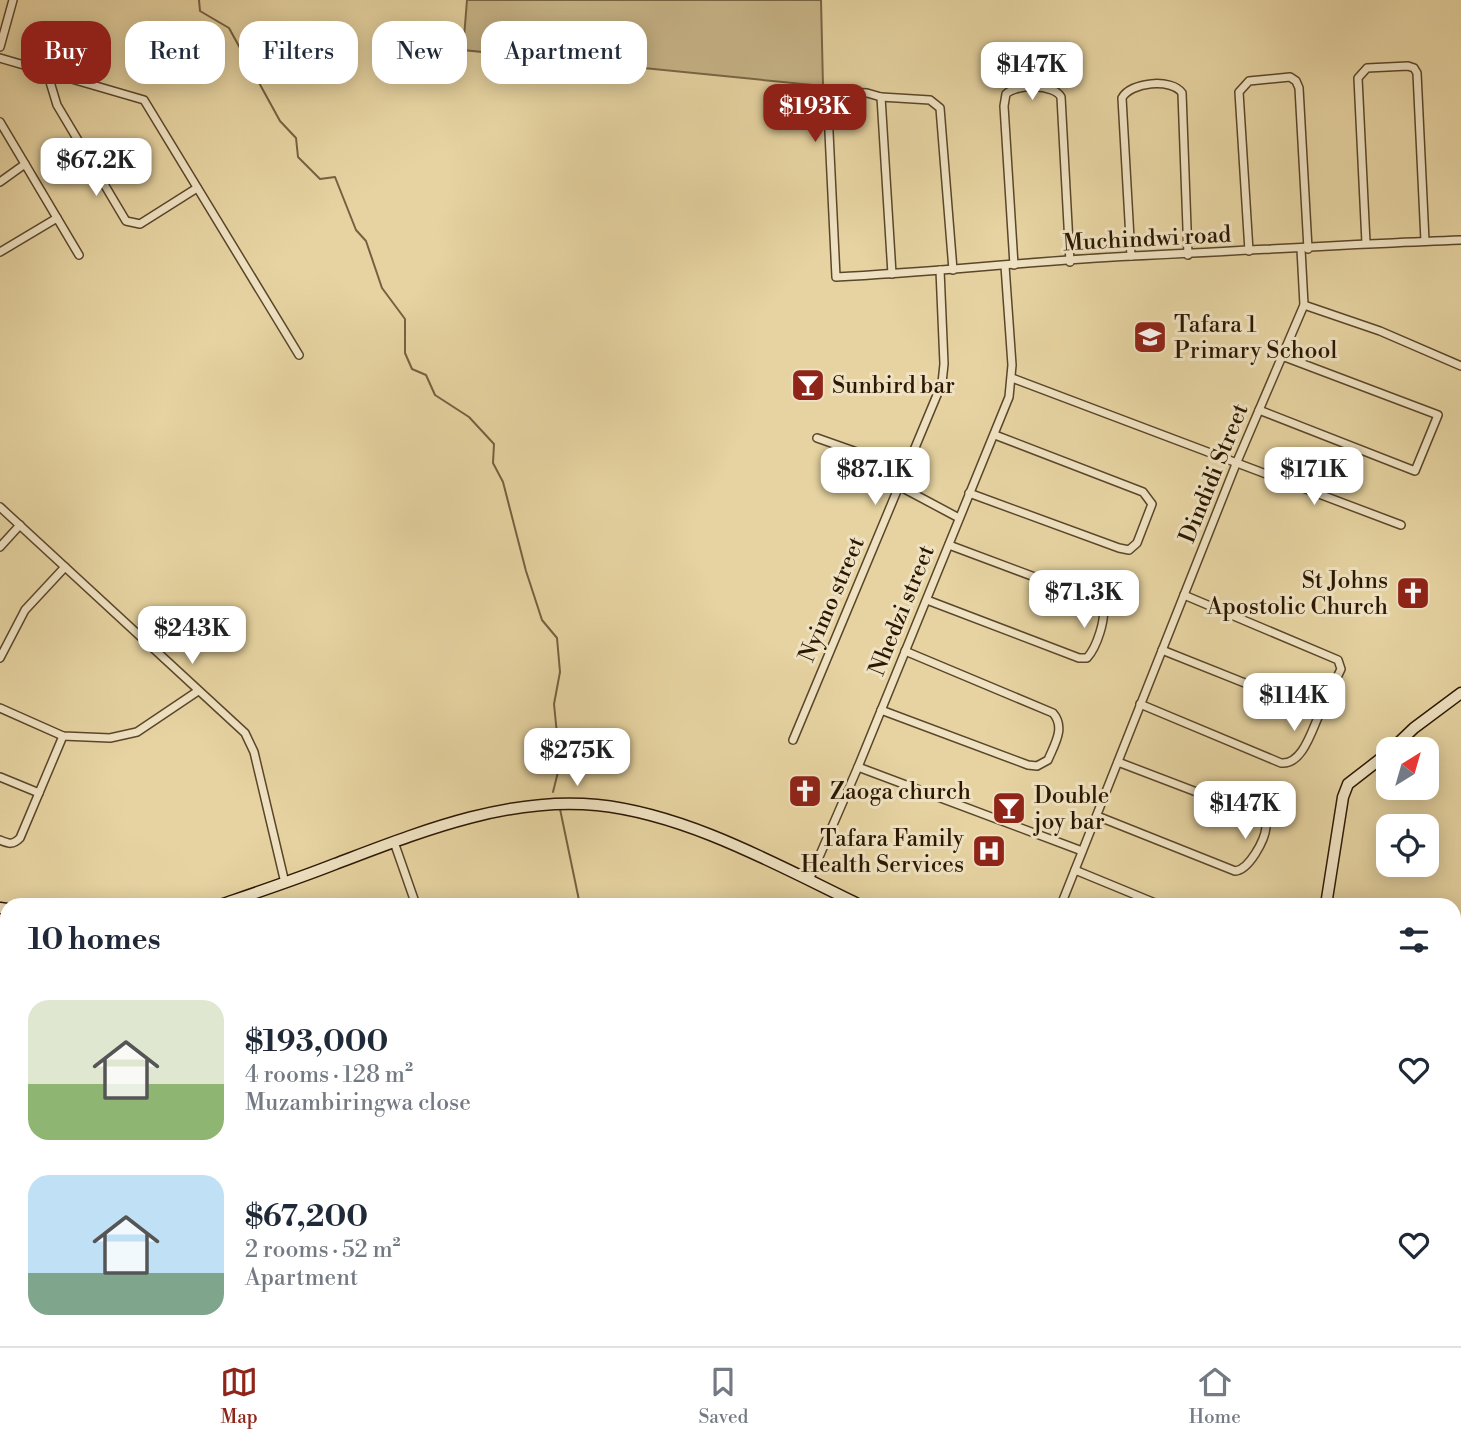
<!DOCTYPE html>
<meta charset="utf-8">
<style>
body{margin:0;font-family:"Libre Bodoni",serif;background:#f2f2f3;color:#1f2937;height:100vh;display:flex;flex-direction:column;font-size:26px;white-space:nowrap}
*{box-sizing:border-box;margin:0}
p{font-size:23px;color:#747a83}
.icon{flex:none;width:38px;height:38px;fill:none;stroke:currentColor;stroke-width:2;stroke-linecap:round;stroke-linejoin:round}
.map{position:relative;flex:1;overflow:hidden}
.drawer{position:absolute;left:0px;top:898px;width:1461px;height:450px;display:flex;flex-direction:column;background:#fff;border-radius:21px 21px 0 0;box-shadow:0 4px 18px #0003}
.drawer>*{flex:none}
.banner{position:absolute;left:21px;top:21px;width:700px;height:63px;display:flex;gap:14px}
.needle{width:46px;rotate:37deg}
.controls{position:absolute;left:1376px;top:737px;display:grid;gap:14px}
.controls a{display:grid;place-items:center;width:63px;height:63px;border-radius:14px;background:#fff;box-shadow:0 4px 18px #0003;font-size:35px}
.price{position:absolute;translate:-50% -60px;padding:0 16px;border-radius:14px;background:#fff;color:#222;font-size:23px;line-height:46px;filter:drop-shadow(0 2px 4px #0008)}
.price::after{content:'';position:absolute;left:50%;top:42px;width:21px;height:16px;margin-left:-10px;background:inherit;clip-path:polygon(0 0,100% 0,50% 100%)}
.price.active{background:#8f2418;color:#fff}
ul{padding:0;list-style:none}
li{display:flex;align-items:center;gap:21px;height:175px;padding:0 28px}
li span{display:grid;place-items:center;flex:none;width:196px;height:140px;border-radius:21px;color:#555}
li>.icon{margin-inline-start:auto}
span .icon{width:84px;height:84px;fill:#fffc;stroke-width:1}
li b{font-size:30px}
h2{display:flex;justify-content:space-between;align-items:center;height:84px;padding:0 28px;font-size:30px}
.pill{padding:0 24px;border-radius:21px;background:#fff;box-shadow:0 4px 18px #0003;font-size:24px;line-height:63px}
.pill.active{background:#8f2418;color:#fff}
.menu{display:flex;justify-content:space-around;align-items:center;height:98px;border-top:2px solid #e0e1e3;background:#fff;font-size:19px;color:#747a83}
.menu a{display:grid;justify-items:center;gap:4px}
.menu .active{color:#8f2418}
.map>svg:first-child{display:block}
</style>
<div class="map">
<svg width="1461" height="1346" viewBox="0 0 1461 1346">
<rect width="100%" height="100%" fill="#e6d3a1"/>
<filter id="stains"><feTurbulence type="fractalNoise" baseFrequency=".00286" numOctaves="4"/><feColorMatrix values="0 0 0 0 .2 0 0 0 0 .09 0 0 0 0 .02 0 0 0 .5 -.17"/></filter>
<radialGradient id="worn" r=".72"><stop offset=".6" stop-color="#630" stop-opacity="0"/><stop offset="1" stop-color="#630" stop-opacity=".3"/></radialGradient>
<polygon fill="#c6b386" stroke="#786544" stroke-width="2" points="467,0 821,0 823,86 463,50"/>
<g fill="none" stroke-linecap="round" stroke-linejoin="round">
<g stroke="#756141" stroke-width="2">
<polyline points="199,0 200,11 229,28 280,121 296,138 298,157 320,179 335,177 356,230 366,241 382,288 405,319 405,353 412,369 426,375 435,395 469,417 494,444 493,463 503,482 526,571 542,620 557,638 560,672 554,704 560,764 553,792"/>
<polyline points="560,809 580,905"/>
<polyline points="615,1346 616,1340"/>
</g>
<g stroke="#5a462a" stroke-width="10">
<g id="street">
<polyline points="0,47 13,0"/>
<polyline points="0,58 144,100 299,355"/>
<polyline points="47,72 57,105 126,221 140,224 197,188"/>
<path d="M881,97l-14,-4 -40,-2 9,186c99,-5 197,-16 296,-21 110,-5 219,-12 329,-16"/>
<polyline points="0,122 25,164 0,182"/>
<polyline points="25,164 79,255"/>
<polyline points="1366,243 1358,78 1367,68 1408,66 1414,68 1417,73 1425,241"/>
<polyline points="1249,251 1239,92 1249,81 1290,77 1296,81 1299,88 1308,249"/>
<polyline points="0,252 57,218"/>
<path d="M1131,256l-9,-158c8,-16 50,-20 60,-5l6,162"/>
<path d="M1014,265l-10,-159 2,-12c10,-10 48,-10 55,3l9,165"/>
<polyline points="892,274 881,97 930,100 940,108 953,270"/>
<polyline points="1304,305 1380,331 1461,366"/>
<polyline points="1012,378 1401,525"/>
<polyline points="1259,410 1415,471 1438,415 1282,356"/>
<polyline points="817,438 905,469"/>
<polyline points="899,486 959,518"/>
<polyline points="969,493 1119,548 1129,550 1137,543 1152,504 1143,492 995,435"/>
<polyline points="0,507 245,733 254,752 285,883"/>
<polyline points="0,547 20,525"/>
<polyline points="1184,595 1338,660 1341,669 1320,713"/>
<path d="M927,600l152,58h8c10,-11 19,-39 16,-53l-7,-5 -147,-55"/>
<polyline points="0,658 25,610 65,567"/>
<path d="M1140,704l141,59c22,2 31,-34 39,-50l-158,-63"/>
<polyline points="0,708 63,736 110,738 137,732 198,691"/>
<path d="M881,710l147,55 9,1 11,-6c6,-15 18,-32 5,-47l-148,-62"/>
<polyline points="793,740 942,383 944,364 940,270"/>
<polyline points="858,767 1082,851"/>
<polyline points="0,777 39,793"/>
<path d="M1097,816l138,55c14,-1 30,-31 31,-44 1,-5 -1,-7 -4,-10l-144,-55"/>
<path d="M0,840c9,4 13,5 20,-2l43,-102"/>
<polyline points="394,842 416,905"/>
<polyline points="1075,870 1160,905"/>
<polyline points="809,880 858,767 1009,397 1012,365 1005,266"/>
<polyline points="1061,905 1236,464 1304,305 1301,249"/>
<polyline points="0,945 0,950"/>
<polyline points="1454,1107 1461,1104"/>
<polyline points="1454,1293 1461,1307"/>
<polyline points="922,1340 934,1346"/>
<polyline points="1037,1340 1049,1346"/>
<polyline points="1179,1340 1185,1346"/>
<polyline points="76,1346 79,1340"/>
<polyline points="138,1346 140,1340"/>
<polyline points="203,1346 205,1340"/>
<polyline points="266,1346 268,1340"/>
<polyline points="337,1346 340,1340"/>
<polyline points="996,1346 999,1340"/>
</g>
</g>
<g stroke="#2b1702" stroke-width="13">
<g id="secondary">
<polyline points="1392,749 1414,728 1461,693"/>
<path d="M220,905c38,-13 77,-26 115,-41 82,-31 172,-68 262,-59 90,9 182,61 263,100"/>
<polyline points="1326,905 1343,797 1348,784 1388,753"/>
<polyline points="0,908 7,909"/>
<polyline points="1427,1340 1429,1346"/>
</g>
</g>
<use href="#street" stroke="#efe2c2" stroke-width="7"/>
<use href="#secondary" stroke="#efe2c2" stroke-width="10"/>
</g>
<defs>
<g id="school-square" transform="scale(1.75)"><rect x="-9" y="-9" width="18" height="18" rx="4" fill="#8f2418" stroke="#efe2c2"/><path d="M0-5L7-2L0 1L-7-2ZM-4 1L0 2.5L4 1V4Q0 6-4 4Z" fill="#fff"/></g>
<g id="bar-square" transform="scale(1.75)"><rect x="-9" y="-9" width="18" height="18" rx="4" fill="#8f2418" stroke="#efe2c2"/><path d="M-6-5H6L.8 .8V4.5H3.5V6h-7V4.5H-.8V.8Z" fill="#fff"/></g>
<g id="church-square" transform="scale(1.75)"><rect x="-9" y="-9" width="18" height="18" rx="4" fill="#8f2418" stroke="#efe2c2"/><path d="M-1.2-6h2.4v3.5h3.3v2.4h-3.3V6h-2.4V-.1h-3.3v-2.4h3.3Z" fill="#fff"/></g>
<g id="hospital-square" transform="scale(1.75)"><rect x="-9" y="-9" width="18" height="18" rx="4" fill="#8f2418" stroke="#efe2c2"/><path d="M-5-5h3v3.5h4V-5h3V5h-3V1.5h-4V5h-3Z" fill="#fff"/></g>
</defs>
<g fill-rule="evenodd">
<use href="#school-square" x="1150" y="337"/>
<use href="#bar-square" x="808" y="385"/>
<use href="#church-square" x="1413" y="593"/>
<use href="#church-square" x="805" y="791"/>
<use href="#bar-square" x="1009" y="808"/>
<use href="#hospital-square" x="989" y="851"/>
</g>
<g text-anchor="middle" stroke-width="6" stroke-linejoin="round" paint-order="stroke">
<g font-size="23" fill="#2b1702" stroke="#efe2c2">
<text transform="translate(1147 238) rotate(-3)" y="8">Muchindwi road</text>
<text transform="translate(1213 473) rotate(-68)" y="8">Dindidi Street</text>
<text transform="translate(831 599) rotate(-67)" y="8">Nyimo street</text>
<text transform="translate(901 610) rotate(-68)" y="8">Nhedzi street</text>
</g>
<g font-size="23" fill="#2b1702" stroke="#efe2c2" text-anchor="start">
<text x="1174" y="332">Tafara 1<tspan x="1174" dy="26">Primary School</tspan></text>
<text x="832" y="393">Sunbird bar</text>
<text x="1388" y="588" text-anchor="end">St Johns<tspan x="1388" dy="26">Apostolic Church</tspan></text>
<text x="830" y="799">Zaoga church</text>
<text x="1034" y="803">Double<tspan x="1034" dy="26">joy bar</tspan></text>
<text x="964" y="846" text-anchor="end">Tafara Family<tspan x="964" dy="26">Health Services</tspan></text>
</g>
</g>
<rect width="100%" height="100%" filter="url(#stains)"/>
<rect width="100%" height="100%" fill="url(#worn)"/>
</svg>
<div class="controls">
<a><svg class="needle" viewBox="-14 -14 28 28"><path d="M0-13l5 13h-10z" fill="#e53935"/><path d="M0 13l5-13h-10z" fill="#747a83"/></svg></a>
<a><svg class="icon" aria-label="locate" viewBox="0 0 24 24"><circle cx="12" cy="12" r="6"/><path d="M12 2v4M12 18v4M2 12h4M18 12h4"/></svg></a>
</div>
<b class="price" style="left:1032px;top:102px">$147K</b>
<b class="price active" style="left:815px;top:144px">$193K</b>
<b class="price" style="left:96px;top:198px">$67.2K</b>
<b class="price" style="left:875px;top:507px">$87.1K</b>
<b class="price" style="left:1314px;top:507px">$171K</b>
<b class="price" style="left:1084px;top:630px">$71.3K</b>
<b class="price" style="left:192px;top:666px">$243K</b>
<b class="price" style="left:1294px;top:733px">$114K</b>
<b class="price" style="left:577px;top:788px">$275K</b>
<b class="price" style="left:1245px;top:841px">$147K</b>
<div class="banner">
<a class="pill active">Buy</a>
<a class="pill">Rent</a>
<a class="pill">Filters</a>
<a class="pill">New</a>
<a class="pill">Apartment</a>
</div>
<section class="drawer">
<h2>10 homes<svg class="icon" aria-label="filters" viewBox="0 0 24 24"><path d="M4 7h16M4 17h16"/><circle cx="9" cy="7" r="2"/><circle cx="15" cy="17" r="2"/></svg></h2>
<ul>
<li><span style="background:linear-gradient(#dfe7d0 60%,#8fb573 0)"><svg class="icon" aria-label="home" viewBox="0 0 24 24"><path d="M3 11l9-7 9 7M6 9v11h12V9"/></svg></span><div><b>$193,000</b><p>4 rooms · 128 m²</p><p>Muzambiringwa close</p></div><svg class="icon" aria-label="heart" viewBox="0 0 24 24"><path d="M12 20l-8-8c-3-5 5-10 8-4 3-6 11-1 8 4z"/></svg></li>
<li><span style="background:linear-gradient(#bfe0f5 70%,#7fa58c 0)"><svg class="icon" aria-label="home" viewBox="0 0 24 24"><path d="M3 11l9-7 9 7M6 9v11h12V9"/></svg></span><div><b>$67,200</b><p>2 rooms · 52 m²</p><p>Apartment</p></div><svg class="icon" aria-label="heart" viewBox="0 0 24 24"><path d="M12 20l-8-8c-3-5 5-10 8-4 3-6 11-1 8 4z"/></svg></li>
</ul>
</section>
</div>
<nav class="menu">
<a class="active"><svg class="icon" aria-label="map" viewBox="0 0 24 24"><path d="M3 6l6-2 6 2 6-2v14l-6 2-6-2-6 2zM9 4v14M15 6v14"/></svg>Map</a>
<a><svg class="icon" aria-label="saved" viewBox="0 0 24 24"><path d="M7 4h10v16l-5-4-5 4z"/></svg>Saved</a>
<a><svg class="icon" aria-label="home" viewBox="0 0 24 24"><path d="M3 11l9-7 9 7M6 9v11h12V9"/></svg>Home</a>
</nav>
